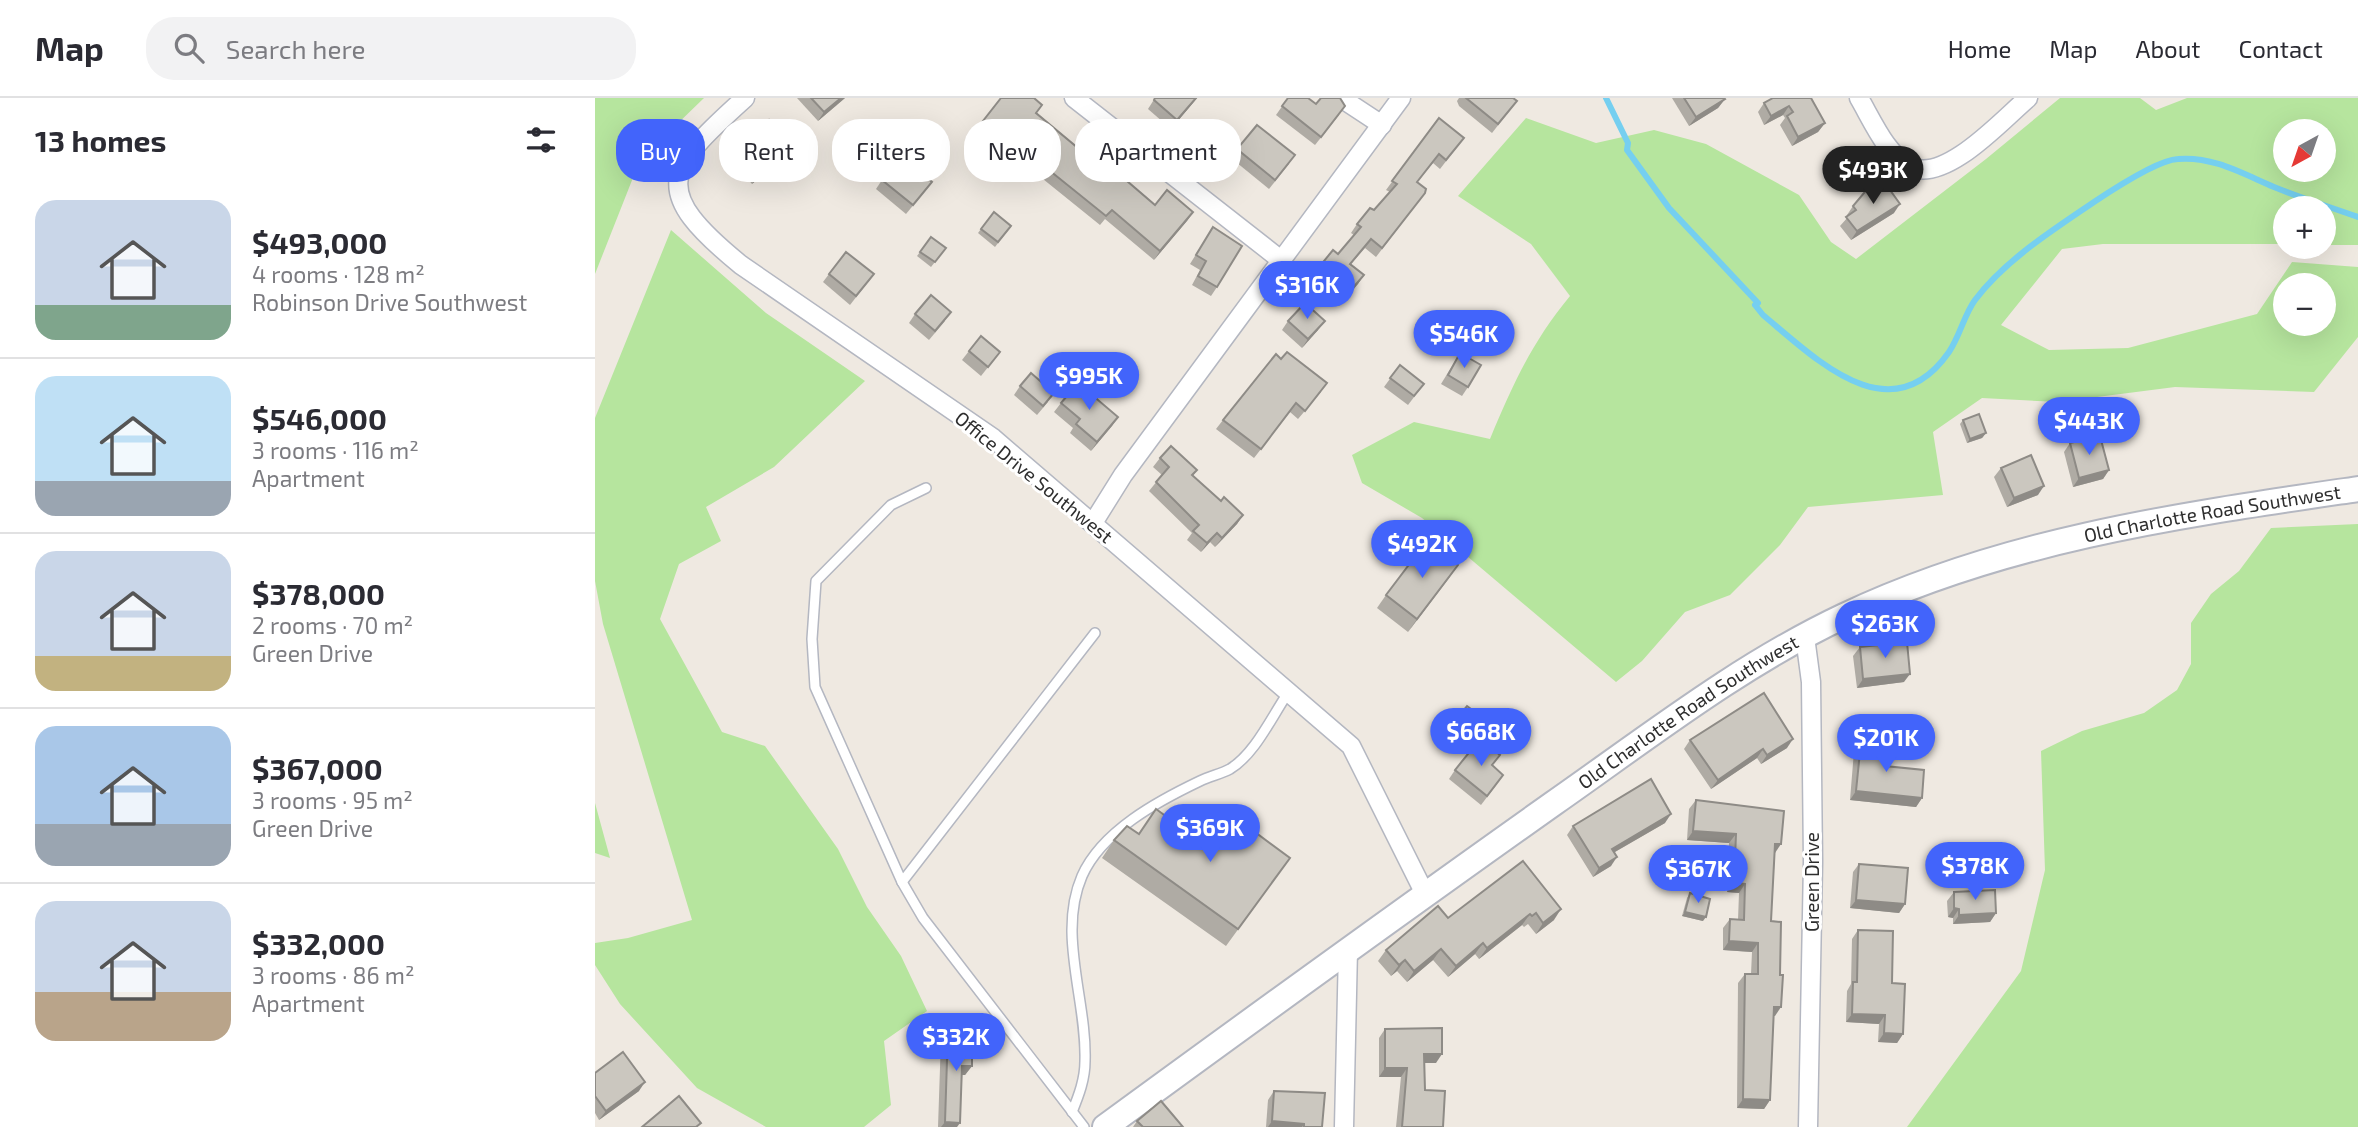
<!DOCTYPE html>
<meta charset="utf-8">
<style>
body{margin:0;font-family:"Exo 2",sans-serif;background:#f2f2f3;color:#2b2b33;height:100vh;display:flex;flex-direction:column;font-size:26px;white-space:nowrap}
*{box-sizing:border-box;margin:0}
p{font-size:23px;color:#7c7c81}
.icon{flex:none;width:38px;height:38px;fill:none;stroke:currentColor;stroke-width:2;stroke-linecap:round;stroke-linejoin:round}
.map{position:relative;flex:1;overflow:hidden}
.details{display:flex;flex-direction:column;background:#fff;width:595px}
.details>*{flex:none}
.hud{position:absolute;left:21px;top:21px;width:665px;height:63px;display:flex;gap:14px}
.needle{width:46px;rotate:220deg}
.tools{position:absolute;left:1678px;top:21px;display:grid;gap:14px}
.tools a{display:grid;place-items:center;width:63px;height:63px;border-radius:50%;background:#fff;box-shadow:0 7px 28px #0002;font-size:35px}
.price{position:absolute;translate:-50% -60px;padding:0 16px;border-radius:24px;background:#4264fb;color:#fff;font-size:23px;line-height:46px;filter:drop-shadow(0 2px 4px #0008)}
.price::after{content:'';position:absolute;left:50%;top:42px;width:21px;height:16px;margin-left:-10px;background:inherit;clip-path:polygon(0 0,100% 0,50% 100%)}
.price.active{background:#222;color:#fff}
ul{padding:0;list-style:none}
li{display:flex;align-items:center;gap:21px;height:175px;padding:0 35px}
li+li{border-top:2px solid #e1e1e2}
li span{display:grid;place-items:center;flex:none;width:196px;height:140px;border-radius:21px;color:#555}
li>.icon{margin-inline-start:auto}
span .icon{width:84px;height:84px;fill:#fffc;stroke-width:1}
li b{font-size:30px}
h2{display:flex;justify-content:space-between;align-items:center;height:84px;padding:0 35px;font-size:30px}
.chip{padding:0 24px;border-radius:28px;background:#fff;box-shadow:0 7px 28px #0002;font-size:24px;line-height:63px}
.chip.active{background:#4264fb;color:#fff}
header{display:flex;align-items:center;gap:42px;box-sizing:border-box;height:98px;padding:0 35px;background:#fff;border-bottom:2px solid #e1e1e2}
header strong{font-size:33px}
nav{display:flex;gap:38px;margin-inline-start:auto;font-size:24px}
.search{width:490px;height:63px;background:#f2f2f3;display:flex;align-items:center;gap:18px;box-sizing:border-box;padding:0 24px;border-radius:28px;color:#7c7c81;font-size:26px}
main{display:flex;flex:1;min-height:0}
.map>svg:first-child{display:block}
</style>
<header>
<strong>Map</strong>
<div class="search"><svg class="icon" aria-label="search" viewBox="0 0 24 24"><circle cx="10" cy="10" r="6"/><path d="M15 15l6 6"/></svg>Search here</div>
<nav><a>Home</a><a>Map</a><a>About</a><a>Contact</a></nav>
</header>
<main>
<section class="details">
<h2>13 homes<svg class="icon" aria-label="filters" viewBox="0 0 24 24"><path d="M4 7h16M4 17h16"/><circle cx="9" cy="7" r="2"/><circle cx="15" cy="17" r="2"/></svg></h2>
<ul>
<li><span style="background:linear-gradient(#c9d6e8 75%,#7fa58c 0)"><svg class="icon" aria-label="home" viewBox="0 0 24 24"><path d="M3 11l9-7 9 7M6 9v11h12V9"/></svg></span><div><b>$493,000</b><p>4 rooms · 128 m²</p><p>Robinson Drive Southwest</p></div></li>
<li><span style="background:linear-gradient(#bfe0f5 75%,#9aa5b1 0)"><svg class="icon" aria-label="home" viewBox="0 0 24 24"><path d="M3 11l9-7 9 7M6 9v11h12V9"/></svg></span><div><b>$546,000</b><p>3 rooms · 116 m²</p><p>Apartment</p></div></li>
<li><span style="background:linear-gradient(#c9d6e8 75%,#c2b280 0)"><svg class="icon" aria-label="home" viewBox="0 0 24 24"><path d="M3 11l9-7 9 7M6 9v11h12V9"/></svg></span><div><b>$378,000</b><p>2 rooms · 70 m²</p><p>Green Drive</p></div></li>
<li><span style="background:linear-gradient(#a9c7e8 70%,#9aa5b1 0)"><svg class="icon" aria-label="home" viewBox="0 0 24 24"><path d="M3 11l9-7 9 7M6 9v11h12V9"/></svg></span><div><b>$367,000</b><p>3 rooms · 95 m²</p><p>Green Drive</p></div></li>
<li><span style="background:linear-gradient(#c9d6e8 65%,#b9a48a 0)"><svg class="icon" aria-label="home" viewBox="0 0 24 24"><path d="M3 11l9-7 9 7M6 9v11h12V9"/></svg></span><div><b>$332,000</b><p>3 rooms · 86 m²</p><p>Apartment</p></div></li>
</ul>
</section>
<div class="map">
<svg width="1763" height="1029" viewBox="0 0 1763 1029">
<rect width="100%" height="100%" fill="#efe9e1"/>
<g fill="#b6e59e" fill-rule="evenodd">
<polygon points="0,0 109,0 45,62 0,176"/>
<path d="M1465,0h80l16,12 31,-12h171v147h-34v-37h-39v36h-182l-41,5 -61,76 48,25 79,-2 129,-34 35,-52 66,5v70l-44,55 -139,-5 -117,15 -76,-4 -49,34 10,63 -135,12 -28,38 -50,50 -45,17 -43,49 -26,21 -194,-164 -60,-35 -10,-28 62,-33 76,17c23,-55 42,-97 80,-143l-39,-52 -73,-48 68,-78 70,25 58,-13 52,14 93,51 32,47 25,17 130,-100zM1729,33v39h-39v-39zM1729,187v39h-39v-39z"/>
<polygon points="76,132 171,215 270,283 179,369 111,409 126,443 84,466 65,521 127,634 170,648 243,751 272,809 306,858 332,913 289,943 296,1007 269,1029 171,1029 102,990 25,906 0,867 0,845 33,840 97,822 8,526 0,483 0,320"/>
<polygon points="1763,426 1763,1029 1312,1029 1426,873 1450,772 1446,653 1487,633 1549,615 1582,592 1596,566 1596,525 1616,496 1644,473 1676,430"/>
<polygon points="0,705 15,760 0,755"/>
</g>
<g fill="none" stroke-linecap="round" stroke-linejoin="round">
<path stroke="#75cff0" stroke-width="6" d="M1011,0l22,45 -1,7 42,58 89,95 -3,2 8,10c54,45 128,120 186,37 11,-16 15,-37 26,-52 30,-40 78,-70 119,-98 18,-12 63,-42 84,-43 35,-3 65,15 96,28 27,11 56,20 84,30"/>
<g stroke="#b4b7c1" stroke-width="12">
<g id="lane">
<polyline points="331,390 296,407 221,483 217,541 220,589 307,784 328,820 489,1029"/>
<polyline points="307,784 500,535"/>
<path d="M477,1014c7,-17 13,-33 13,-51 2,-61 -28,-127 -3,-185 20,-45 76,-75 118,-95 10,-5 21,-7 30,-12 25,-15 42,-53 58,-76"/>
</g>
</g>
<g stroke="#b4b7c1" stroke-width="21">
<g id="street">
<path d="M150,0c-80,72 -96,92 -4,167l252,173 358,308 74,148"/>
<polyline points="479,0 686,162"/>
<polyline points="746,0 787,27"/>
<path d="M1264,0c13,22 28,58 52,69 35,16 92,-48 117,-69"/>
<polyline points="498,425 528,377 806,0"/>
<polyline points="1210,539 1216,584 1218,764 1213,1029"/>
<polyline points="749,1029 753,851"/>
</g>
</g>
<g stroke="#b4b7c1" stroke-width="28">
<g id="secondary">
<path id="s1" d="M510,1029c149,-109 298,-217 449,-324 93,-65 186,-138 290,-187 162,-77 338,-101 514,-127"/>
</g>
</g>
<use href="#lane" stroke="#fff" stroke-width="9"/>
<use href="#street" stroke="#fff" stroke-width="18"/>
<use href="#secondary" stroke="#fff" stroke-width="24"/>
</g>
<g fill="#afaba4">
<polygon points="202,0 250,0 223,23"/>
<polygon points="560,0 602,0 576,31 553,11"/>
<polygon points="693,0 721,6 744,17 720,47 681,17"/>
<polygon points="864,0 918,0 915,12 897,35 864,8 862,3"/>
<polygon points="1077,0 1129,0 1130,1 1123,10 1094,28"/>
<polygon points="1178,0 1230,25 1223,34 1197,48 1185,27 1190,20 1188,17 1169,27 1163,14 1169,5"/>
<polygon points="442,15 507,70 560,107 598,114 559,162 510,121 505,127 412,52 406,60 377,37 384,28"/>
<polygon points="844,20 869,40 845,71 838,65 822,84 830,95 781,159 770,150 756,166 769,177 744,208 714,183 720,174 743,156 759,137 756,135 762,126 779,112 795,94 791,92"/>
<polygon points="140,50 190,58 157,86 134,59"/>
<polygon points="642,51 694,66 674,91 636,60"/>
<polygon points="287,82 330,93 311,116 281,91"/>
<polygon points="1258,108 1299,115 1256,142 1245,128 1253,119 1252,117"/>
<polygon points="399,114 416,128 400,149 383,135"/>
<polygon points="618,129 622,189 616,198 597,187 605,172 595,166"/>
<polygon points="336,139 351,150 336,169 322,158"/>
<polygon points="234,176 279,176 255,207 228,184"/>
<polygon points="320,216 350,223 334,242 314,225"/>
<polygon points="693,223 723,232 707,250 687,232"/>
<polygon points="374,253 405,254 386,278 367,262"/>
<polygon points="865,255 873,289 867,298 846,286"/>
<polygon points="686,261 726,294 703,321 695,314 659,360 621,331 628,322"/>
<polygon points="805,267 829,286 813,307 789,289"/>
<polygon points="425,288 453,304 442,317 419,297"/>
<polygon points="466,305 523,319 496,353 475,335 478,330 459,314"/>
<polygon points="1368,322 1391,335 1387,340 1372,345 1365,326"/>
<polygon points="1475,345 1514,372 1508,381 1478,389 1469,354"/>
<polygon points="565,360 602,372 598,378 626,403 648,417 642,426 620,449 615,444 606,454 592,442 597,435 554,393 567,377 558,369"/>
<polygon points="1406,370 1443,397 1412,409 1399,379"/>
<polygon points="863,467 813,534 782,510 791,497"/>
<polygon points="1265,549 1309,584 1262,590 1258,558"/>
<polygon points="891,622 871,649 852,634 858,625"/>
<polygon points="1095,642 1192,650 1166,666 1162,660 1116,691 1089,651"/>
<polygon points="1266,644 1290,668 1327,700 1321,709 1255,702 1259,653"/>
<polygon points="897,668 902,686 886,707 854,681 860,672"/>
<polygon points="1101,702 1180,755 1176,823 1180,918 1179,918 1175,1002 1169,1011 1142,1010 1143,885 1150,876 1156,876 1157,854 1128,852 1128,830 1135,821 1143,822 1144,795 1132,794 1134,745 1092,742 1094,711"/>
<polygon points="1070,725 1020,754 1016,768 998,779 972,737 978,728"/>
<polygon points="544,736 617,752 695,760 631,848 507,760 519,742"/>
<polygon points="928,763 959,822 941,836 933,826 929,829 927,827 884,861 880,856 853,879 838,862 812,884 802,873 796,878 783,863 791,852 853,820"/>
<polygon points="1264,766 1310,806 1304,815 1255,810 1258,774"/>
<polygon points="1359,794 1401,815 1395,824 1358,826 1358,820 1353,819 1352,803"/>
<polygon points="1095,795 1108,823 1087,818 1092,800"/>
<polygon points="1263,832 1297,885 1308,936 1302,945 1283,944 1284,926 1251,924 1252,893 1256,886 1257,841"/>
<polygon points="353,931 369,950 377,968 370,977 367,977 362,1029 343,1029 346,940"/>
<polygon points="790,931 841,965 829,965 830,992 848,1029 801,1029 806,979 784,979 784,940"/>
<polygon points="0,975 44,993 4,1022 0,1015"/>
<polygon points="679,993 727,1029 671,1029 673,1002"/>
<polygon points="542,1023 588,1029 538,1029"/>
</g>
<g fill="#8e8b86">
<polygon points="246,0 250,0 223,23 229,14"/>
<polygon points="601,0 602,0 576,31 582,22"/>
<polygon points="1130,1 1123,10 1094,28 1101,19"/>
<polygon points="1194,8 1188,17 1169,27 1176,18"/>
<polygon points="1230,25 1223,34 1197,48 1203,39"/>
<polygon points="197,49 190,58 157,86 163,77"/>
<polygon points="1305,106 1299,115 1256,142 1262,133"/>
<polygon points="598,114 592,123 559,162 565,153"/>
<polygon points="769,177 763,186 744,208 750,199"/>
<polygon points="730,223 723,232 707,250 713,241"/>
<polygon points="523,319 517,328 496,353 502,344"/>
<polygon points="1391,335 1387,340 1372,345 1375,341"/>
<polygon points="1514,372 1508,381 1478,389 1484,380"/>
<polygon points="1449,388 1443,397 1412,409 1419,400"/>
<polygon points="648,417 642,426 620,449 627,440"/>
<polygon points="622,435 615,444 606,454 612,445"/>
<polygon points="863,467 854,480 813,534 822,521"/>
<polygon points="1315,576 1309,584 1262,590 1268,581"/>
<polygon points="1198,641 1192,650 1166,666 1172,657"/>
<polygon points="1168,651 1162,660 1116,691 1123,682"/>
<polygon points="1261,693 1327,700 1321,709 1255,702"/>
<polygon points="1076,716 1070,725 1011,759 1017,751"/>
<polygon points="1098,733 1141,736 1134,745 1092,742"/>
<polygon points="1180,746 1186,746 1180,755"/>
<polygon points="1022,759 1016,768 998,779 1004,770"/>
<polygon points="1139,785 1150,786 1144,795 1132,794"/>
<polygon points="1261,802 1310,806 1304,815 1255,810"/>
<polygon points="1359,810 1364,811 1358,820 1353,819"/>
<polygon points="966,811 959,822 941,836 948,825"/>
<polygon points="1090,814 1111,819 1108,823 1087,818"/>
<polygon points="1401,815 1395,824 1358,826 1364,817"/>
<polygon points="935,816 927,827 884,861 892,850"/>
<polygon points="1134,843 1163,845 1157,854 1128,852"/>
<polygon points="888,845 880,856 853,879 861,868"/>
<polygon points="846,851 838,862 812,884 819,873"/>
<polygon points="810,862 802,873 796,878 804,867"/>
<polygon points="1179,909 1186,909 1180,918 1173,918"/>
<polygon points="1257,916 1290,917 1284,926 1251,924"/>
<polygon points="1289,935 1308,936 1302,945 1283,944"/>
<polygon points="829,956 847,956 841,965 823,965"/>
<polygon points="367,968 377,968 370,977 361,977"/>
<polygon points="790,970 812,970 806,979 784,979"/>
<polygon points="50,984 44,993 4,1022 11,1013"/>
<polygon points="1148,1001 1175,1002 1169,1011 1142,1010"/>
<polygon points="677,1023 709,1026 707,1029 673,1029"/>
<polygon points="350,1024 365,1025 362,1029 346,1029"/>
</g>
<g fill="#cbc7bf" stroke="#8e8b86" stroke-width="2">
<polygon points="216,0 246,0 229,14"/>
<polygon points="406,0 439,0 447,7 441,15 507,70 511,65 560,107 572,92 598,114 565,153 517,112 511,118 418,43 412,51 384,28"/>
<polygon points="560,0 601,0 582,22 559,2"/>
<polygon points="693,0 713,0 721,6 726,0 745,0 750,8 726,39 687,8"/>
<polygon points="871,0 918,0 922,3 903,26"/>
<polygon points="1089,0 1129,0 1130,1 1101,19"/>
<polygon points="1178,0 1216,0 1230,25 1203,39 1192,18 1198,14 1194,8 1176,18 1169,5"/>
<polygon points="844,20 869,40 851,62 844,56 822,84 831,91 830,95 787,150 776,141 755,166 769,177 750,199 720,174 738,152 743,156 766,129 762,126 775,110 779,112 802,86 797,83"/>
<polygon points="174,22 197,49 163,77 140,50"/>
<polygon points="662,27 700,57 680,82 642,51"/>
<polygon points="306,59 337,84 318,107 287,82"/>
<polygon points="1285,83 1287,87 1290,85 1305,106 1262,133 1251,119 1261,112 1258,108 1274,89"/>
<polygon points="399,114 416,128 403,144 386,131"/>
<polygon points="618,129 647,148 622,189 603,178 611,163 601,157"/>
<polygon points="336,139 351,150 340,164 325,154"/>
<polygon points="251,154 279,176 261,198 234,176"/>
<polygon points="336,197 356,214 340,233 320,216"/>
<polygon points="710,205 730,223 713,241 693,223"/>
<polygon points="386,238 405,254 393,269 374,253"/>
<polygon points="692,254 732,285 710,313 701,305 666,351 628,322 681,256 686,261"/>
<polygon points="865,255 886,267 873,289 853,277"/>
<polygon points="805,267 829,286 819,298 795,280"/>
<polygon points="436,275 459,295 448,308 425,288"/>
<polygon points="483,285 523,319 502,344 481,326 485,321 466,305"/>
<polygon points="1384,316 1391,335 1375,341 1368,322"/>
<polygon points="1505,338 1514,372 1484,380 1475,345"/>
<polygon points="576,348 602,372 597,377 626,403 629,399 648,417 627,440 622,435 612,445 598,433 604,427 561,384 574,369 565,360"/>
<polygon points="1436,357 1449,388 1419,400 1406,370"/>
<polygon points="832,443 863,467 822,521 791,497"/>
<polygon points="1312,544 1315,576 1268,581 1265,549"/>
<polygon points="1169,595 1198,641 1172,657 1168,651 1123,682 1095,642"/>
<polygon points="872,608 891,622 877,640 858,625"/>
<polygon points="885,641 905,657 897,667 908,677 892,698 860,672"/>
<polygon points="1266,644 1292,647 1290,668 1329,672 1327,700 1261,693"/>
<polygon points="1056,681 1076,716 1017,751 1022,759 1004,770 978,728"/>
<polygon points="1101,702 1189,713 1186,746 1180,746 1176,823 1186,824 1185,877 1188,877 1186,909 1179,909 1175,1002 1148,1001 1150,876 1163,876 1163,845 1134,843 1135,821 1149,822 1150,786 1139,785 1141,736 1098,733"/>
<polygon points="561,711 617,752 641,720 695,760 643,831 519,742 532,728 544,736"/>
<polygon points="928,763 966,811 948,825 941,815 937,818 935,816 892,850 888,845 861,868 846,851 819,873 810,862 804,867 791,852 843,808 853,820"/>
<polygon points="1264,766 1313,770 1310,806 1261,802"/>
<polygon points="1400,792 1401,815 1364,817 1364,811 1359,810 1359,794"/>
<polygon points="1095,795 1115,801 1111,819 1090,814"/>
<polygon points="1263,832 1298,833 1297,885 1310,886 1308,936 1289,935 1290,917 1257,916 1258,884 1262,884"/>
<polygon points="847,930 847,956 829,956 830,992 850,993 848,1029 807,1029 812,970 790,970 790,931"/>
<polygon points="353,931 370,932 369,950 377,950 377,968 367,968 365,1025 350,1024"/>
<polygon points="28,954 50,984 11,1013 0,998 0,975"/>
<polygon points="679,993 730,995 727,1029 709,1029 709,1026 677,1023"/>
<polygon points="84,998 106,1025 101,1029 47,1029"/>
<polygon points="566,1003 588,1029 548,1029 542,1023"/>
</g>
<g text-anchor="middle" stroke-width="6" stroke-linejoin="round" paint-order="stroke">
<g font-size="19" fill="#2e2e2e" stroke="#fff">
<text transform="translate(439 379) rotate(39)" y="7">Office Drive Southwest</text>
<text dy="7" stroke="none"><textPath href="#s1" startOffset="1283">Old Charlotte Road Southwest</textPath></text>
<text dy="7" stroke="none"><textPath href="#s1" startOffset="716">Old Charlotte Road Southwest</textPath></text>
<text transform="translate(1217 784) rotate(-90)" y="7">Green Drive</text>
</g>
</g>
</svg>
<div class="tools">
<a><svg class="needle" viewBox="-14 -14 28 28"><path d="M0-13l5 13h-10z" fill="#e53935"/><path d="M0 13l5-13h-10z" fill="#7c7c81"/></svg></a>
<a>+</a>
<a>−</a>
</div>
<b class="price active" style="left:1278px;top:108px">$493K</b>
<b class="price" style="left:712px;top:223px">$316K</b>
<b class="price" style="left:869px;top:272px">$546K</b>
<b class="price" style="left:494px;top:314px">$995K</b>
<b class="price" style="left:1494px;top:359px">$443K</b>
<b class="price" style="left:827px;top:482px">$492K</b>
<b class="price" style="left:1290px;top:562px">$263K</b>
<b class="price" style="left:886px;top:670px">$668K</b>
<b class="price" style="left:1291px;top:676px">$201K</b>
<b class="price" style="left:615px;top:766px">$369K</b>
<b class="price" style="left:1380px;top:804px">$378K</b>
<b class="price" style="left:1103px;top:807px">$367K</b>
<b class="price" style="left:361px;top:975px">$332K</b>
<div class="hud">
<a class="chip active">Buy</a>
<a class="chip">Rent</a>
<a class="chip">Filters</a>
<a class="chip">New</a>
<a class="chip">Apartment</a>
</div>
</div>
</main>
